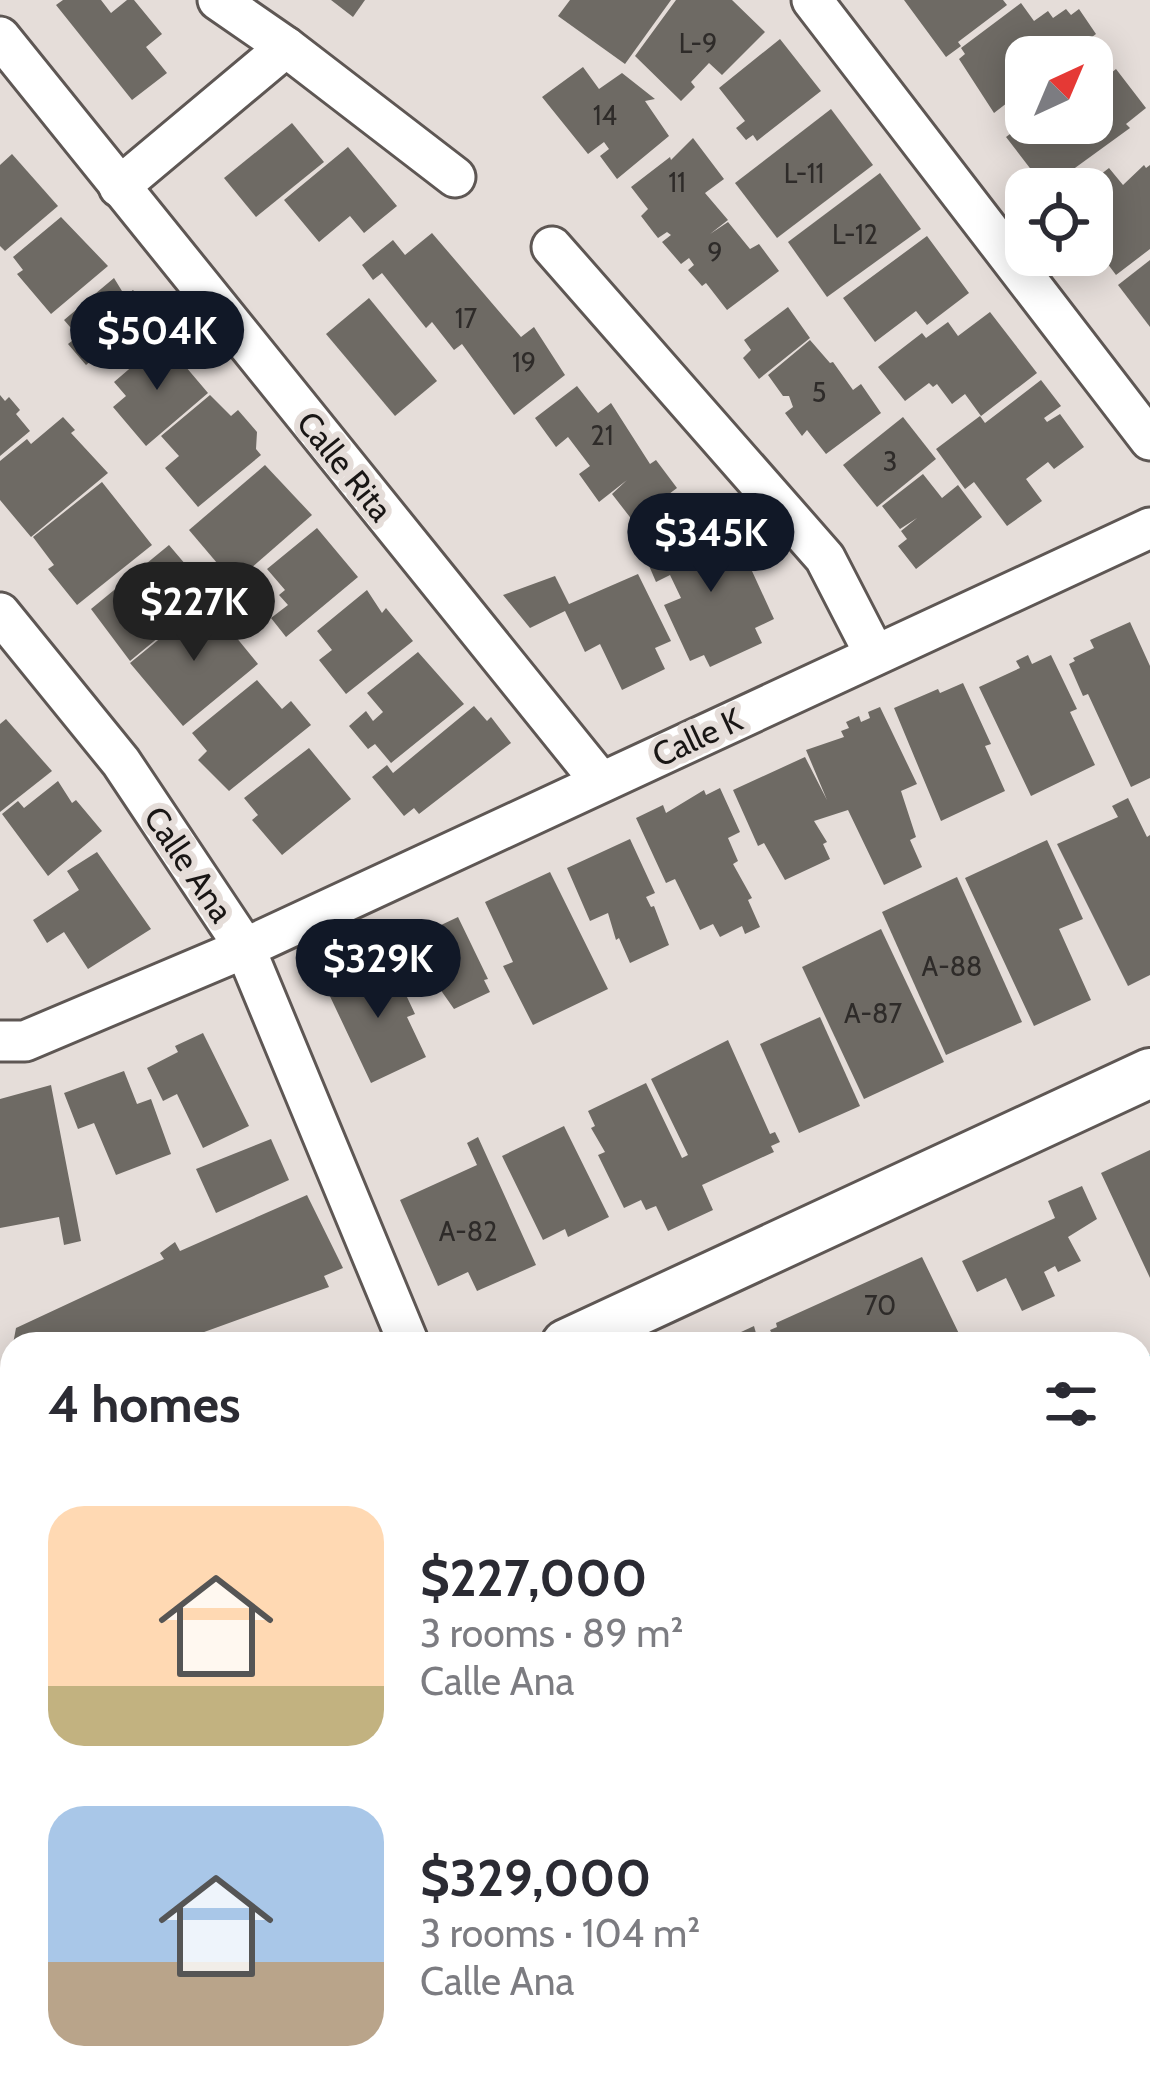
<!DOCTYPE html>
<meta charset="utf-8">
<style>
body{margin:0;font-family:Cabin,sans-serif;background:#f7f7f7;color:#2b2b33;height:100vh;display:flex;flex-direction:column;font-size:45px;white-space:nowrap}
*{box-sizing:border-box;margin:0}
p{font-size:39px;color:#7c7c81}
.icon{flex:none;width:66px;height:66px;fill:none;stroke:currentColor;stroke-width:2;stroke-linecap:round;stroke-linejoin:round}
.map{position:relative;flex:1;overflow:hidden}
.panel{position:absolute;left:0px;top:1332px;width:1152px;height:768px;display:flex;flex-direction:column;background:#fff;border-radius:36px 36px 0 0;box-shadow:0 6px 30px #0003}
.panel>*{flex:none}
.needle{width:78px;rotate:44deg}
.controls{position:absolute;left:1005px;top:36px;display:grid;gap:24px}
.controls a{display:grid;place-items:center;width:108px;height:108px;border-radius:24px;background:#fff;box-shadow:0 6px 30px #0003;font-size:60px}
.price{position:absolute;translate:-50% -102px;padding:0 27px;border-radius:42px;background:#111827;color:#fff;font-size:39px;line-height:78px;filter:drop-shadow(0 3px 6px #0008)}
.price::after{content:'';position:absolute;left:50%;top:72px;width:36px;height:27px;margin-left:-18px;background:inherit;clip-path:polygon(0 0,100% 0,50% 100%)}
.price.active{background:#222;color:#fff}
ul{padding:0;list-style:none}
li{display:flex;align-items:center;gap:36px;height:300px;padding:0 48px}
li span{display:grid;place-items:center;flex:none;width:336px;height:240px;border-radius:36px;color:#555}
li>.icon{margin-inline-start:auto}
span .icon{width:144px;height:144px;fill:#fffc;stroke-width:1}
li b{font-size:51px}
h2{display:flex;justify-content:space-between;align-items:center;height:144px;padding:0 48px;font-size:51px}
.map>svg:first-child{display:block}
</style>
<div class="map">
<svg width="1150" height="2100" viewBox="0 0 1150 2100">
<rect width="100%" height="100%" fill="#e5ddd9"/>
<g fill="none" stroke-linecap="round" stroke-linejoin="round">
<g stroke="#4abbc4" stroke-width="12">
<polyline points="1140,1360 1150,1361"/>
<polyline points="0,1420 12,1424"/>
</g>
</g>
<g fill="#6e6a64">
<polygon points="63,0 101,0 111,13 127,0 134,0 162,34 146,47 167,73 132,100 56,5"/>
<polygon points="331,0 365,0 353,17"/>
<polygon points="570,0 671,0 625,64 558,16"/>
<polygon points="676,0 732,0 765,32 722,75 709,63 691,82 695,87 681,101 635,56"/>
<polygon points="904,0 1003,0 1007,5 958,42 961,46 946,57"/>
<polygon points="1021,3 1034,21 1048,11 1053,18 1066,9 1071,15 1079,9 1096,34 1066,57 1026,57 1026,109 1016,96 994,113 959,59 965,54 961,48"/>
<polygon points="780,39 821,91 757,141 753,135 746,140 736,128 745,121 719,88"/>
<polygon points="583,67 599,89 622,73 655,99 645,101 669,136 617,179 600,156 609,149 604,142 588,154 542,97"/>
<polygon points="1116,69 1146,108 1126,124 1130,128 1046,189 1006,137 1014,131 1011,127 1026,116 1026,123 1092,123 1092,88"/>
<polygon points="831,109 873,165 777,238 735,183"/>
<polygon points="292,123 324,162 256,217 224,178"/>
<polygon points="693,138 724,179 705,193 728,220 710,234 728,222 750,249 759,244 779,271 727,310 706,283 702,286 688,270 694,265 689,258 681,264 662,242 671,235 667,232 658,238 654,233 641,216 648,209 631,187 670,157 671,160"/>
<polygon points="348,147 397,206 364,233 350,216 319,242 284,200"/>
<polygon points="12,154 58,206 5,251 0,246 0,165"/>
<polygon points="1144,165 1146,168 1150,165 1150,249 1116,275 1092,243 1092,181 1109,168 1123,185"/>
<polygon points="880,173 921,229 827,297 788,242"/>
<polygon points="61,217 108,266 51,314 17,274 23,270 13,257"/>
<polygon points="432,233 521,337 534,327 565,375 514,415 462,344 454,350 432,322 426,328 382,273 373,280 362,265 393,240 405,255"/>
<polygon points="927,236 969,293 927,325 916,311 875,342 843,298"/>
<polygon points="1150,260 1150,327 1118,285"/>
<polygon points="114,278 125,296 133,290 162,324 126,353 116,340 86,365 68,344 78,336 64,320"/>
<polygon points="369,298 437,381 395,416 326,334"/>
<polygon points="788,307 810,338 759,379 743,358 751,350 744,340"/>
<polygon points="990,312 1037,373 981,416 965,394 952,404 937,384 933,387 929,383 905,401 878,367 922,333 926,338 948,322 958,336"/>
<polygon points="163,340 208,393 146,446 113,407 126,396 114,382"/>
<polygon points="810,340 830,363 833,362 853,390 861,384 881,413 826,454 807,430 802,436 785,413 793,407 789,396 783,396 768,375"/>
<polygon points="1041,380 1061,406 1044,418 1047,422 1060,414 1084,447 1054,469 1048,462 1026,479 1042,501 1007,526 974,482 965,489 936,449 980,416 985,423"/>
<polygon points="577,386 598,413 611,403 650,464 656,460 677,488 633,521 612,494 627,480 599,502 579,474 590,466 568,437 556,447 535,418"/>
<polygon points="0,395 5,401 9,397 20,410 16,414 30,431 0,456"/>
<polygon points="210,395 231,416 238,410 257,432 256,449 261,455 198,507 165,468 179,456 161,436"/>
<polygon points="63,417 75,430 71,433 108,473 31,537 0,500 0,461 27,439 31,444"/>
<polygon points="903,417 936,459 877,507 843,465"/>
<polygon points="265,465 312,515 234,583 189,530"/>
<polygon points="923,474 942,498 958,485 982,517 916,569 898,546 907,539 901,531 917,518 900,529 882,506"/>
<polygon points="102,482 152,545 77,605 48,569 54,565 33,537"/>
<polygon points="718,520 737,563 746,558 774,619 755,628 762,643 710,667 704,655 690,661 664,605 681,598 670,575 656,582 644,554"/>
<polygon points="317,528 358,577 286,637 271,618 288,605 279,595 285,590 267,569"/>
<polygon points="169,545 186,565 157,589 182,618 130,661 91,609"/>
<polygon points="638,574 671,641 655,648 665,669 622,690 600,644 585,652 565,611 530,628 503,595 555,576 569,604"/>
<polygon points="367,590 382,613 386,608 413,641 346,694 319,660 332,650 317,631"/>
<polygon points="221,604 229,614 222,620 258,664 183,726 130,663 190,614 198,624"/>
<polygon points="1130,622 1150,666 1150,778 1131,787 1088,694 1083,696 1069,664 1075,661 1073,658 1094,648 1090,640"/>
<polygon points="418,652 464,704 391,763 375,744 368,749 349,726 366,711 373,721 383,712 367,693"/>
<polygon points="1028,655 1032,664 1051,655 1077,709 1070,712 1095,765 1031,796 979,687 1020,668 1016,661"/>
<polygon points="257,680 282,709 291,701 311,725 229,791 198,760 207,751 192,733"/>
<polygon points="963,683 991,744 985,746 1005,791 941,821 894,708 938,689 940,693"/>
<polygon points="474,706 487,721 491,717 511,743 419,814 414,808 404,816 372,777 387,765 393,773"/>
<polygon points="880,707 917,784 901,791 916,837 910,840 922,867 884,885 848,810 814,821 827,842 823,844 830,859 785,880 764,843 758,846 733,790 805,757 827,800 806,750 844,737 841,731 849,728 846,722 859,716 861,722 870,718 868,712"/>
<polygon points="6,719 52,771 0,812 0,724"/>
<polygon points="309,748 351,799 282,855 252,820 258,815 244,798"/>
<polygon points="58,781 72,803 76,800 102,831 48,876 2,814 18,801 24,808"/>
<polygon points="720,788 740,832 728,838 738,861 733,864 752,898 748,900 760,927 745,934 742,926 720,937 713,924 700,930 675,879 666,883 636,818 663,805 666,813 704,790 706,795"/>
<polygon points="1128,798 1147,837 1150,835 1150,975 1128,986 1057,844 1118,817 1112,806"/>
<polygon points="630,839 655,893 646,897 651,907 654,906 669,945 630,963 619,938 616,940 608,913 590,921 567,868"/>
<polygon points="1047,840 1083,919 1059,929 1091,1000 1034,1026 965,878"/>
<polygon points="97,852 151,929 88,969 64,932 47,943 33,920 79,890 67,871"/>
<polygon points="550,872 608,989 533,1025 503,966 513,962 485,902"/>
<polygon points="957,877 1022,1022 946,1055 882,912"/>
<polygon points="458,917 488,979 484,980 490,992 454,1009 440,989 428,995 403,943"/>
<polygon points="881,929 944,1062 864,1099 802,967"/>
<polygon points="390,961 415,1014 407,1017 426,1057 371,1083 327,990"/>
<polygon points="820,1017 860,1106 799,1133 760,1044"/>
<polygon points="203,1033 249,1126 203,1148 177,1094 163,1101 147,1068 178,1052 175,1046"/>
<polygon points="728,1040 770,1134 775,1132 780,1142 771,1146 774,1152 702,1185 713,1210 668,1231 656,1206 646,1210 641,1200 624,1208 598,1155 605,1152 591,1128 595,1126 588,1111 646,1083 682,1158 688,1155 651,1079"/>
<polygon points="124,1071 137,1104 151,1099 171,1154 116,1175 94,1123 78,1129 64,1093"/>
<polygon points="51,1085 81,1241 64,1245 59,1217 0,1228 0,1099"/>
<polygon points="564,1126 609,1217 568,1237 565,1229 543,1240 502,1156"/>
<polygon points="478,1137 536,1265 477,1291 468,1272 438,1286 400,1200 477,1165 467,1143"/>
<polygon points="271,1139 289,1180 216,1213 196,1169"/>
<polygon points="1150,1150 1150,1278 1101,1173"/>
<polygon points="1082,1186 1097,1219 1068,1237 1081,1261 1058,1272 1055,1266 1044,1272 1055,1296 1022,1311 1006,1278 977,1292 962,1261 1055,1218 1048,1201"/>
<polygon points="307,1195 343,1268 324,1276 329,1287 171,1344 13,1344 16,1328 164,1259 160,1253 175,1242 180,1251"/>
<polygon points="922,1257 964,1344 777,1344 770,1330 777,1327 776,1323"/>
<polygon points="754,1326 759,1344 715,1344"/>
<polygon points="1140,1738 1147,1738 1150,1761 1150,1831 1140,1832"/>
<polygon points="1150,1939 1150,1988 1140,1989 1140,1940"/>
<polygon points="12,1956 12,2040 0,2046 0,1961"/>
<polygon points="1150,2010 1150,2074 1140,2075 1140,2011"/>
<polygon points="1150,2086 1150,2100 1098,2100 1097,2093"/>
<polygon points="196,2088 234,2088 240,2100 201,2100"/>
<polygon points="386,2088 400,2088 415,2100 421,2088 469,2088 463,2100 377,2100"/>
<polygon points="722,2088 802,2088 802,2091 736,2100 661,2100"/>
<polygon points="892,2088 970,2088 971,2096 894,2100"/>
</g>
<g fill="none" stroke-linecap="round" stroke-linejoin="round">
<g stroke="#5e5754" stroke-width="45">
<g id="minor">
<polyline points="218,0 286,47 455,177"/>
<polyline points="812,0 1150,440"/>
<polyline points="0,37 601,782"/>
<polyline points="119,187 286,47"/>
<polyline points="552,247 825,558 875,655"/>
<polyline points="0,613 121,762 245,948 409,1344"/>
<polyline points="0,1041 25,1041 245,948 1150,528"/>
<polyline points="1140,1884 1150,1884"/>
<polyline points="1033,2088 1034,2100"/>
</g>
</g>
<g stroke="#5e5754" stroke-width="54">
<g id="tertiary">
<polyline points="566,1344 1150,1073"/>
<polyline points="0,1607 12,1602"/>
</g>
</g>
<use href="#minor" stroke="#fff" stroke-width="39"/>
<use href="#tertiary" stroke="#fff" stroke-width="48"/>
</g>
<g text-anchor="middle" stroke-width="12" stroke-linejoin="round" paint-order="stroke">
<g font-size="27" fill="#2e2b29">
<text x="698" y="53">L-9</text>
<text x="605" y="125">14</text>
<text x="804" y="183">L-11</text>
<text x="677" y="192">11</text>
<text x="855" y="244">L-12</text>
<text x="715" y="262">9</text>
<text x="466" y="328">17</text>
<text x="524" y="372">19</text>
<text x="819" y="402">5</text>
<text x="602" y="445">21</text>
<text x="890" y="471">3</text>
<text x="952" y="976">A-88</text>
<text x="873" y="1023">A-87</text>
<text x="468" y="1241">A-82</text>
<text x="880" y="1315">70</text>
</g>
<g font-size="33" fill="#191615" stroke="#e5ddd9">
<text transform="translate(345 466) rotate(51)" y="12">Calle Rita</text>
<text transform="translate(697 737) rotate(-25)" y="12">Calle K</text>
<text transform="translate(189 864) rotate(56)" y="12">Calle Ana</text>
</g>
</g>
</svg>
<div class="controls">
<a><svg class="needle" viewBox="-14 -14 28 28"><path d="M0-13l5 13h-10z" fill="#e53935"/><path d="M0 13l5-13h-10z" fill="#7c7c81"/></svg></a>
<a><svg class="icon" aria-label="locate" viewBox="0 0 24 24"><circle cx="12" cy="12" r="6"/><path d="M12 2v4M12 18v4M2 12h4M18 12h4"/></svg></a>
</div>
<b class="price" style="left:157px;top:393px">$504K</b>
<b class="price" style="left:711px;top:595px">$345K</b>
<b class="price active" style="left:194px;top:664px">$227K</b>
<b class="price" style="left:378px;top:1021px">$329K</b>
<section class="panel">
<h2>4 homes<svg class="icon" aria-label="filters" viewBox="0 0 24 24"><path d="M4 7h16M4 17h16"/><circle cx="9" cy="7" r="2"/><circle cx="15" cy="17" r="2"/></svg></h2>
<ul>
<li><span style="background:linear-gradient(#ffd9b3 75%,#c2b280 0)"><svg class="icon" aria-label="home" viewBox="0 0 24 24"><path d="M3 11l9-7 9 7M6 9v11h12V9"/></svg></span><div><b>$227,000</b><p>3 rooms · 89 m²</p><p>Calle Ana</p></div></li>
<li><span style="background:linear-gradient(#a9c7e8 65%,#b9a48a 0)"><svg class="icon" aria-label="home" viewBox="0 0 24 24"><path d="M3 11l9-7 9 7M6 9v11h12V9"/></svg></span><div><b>$329,000</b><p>3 rooms · 104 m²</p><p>Calle Ana</p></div></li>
</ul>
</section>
</div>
